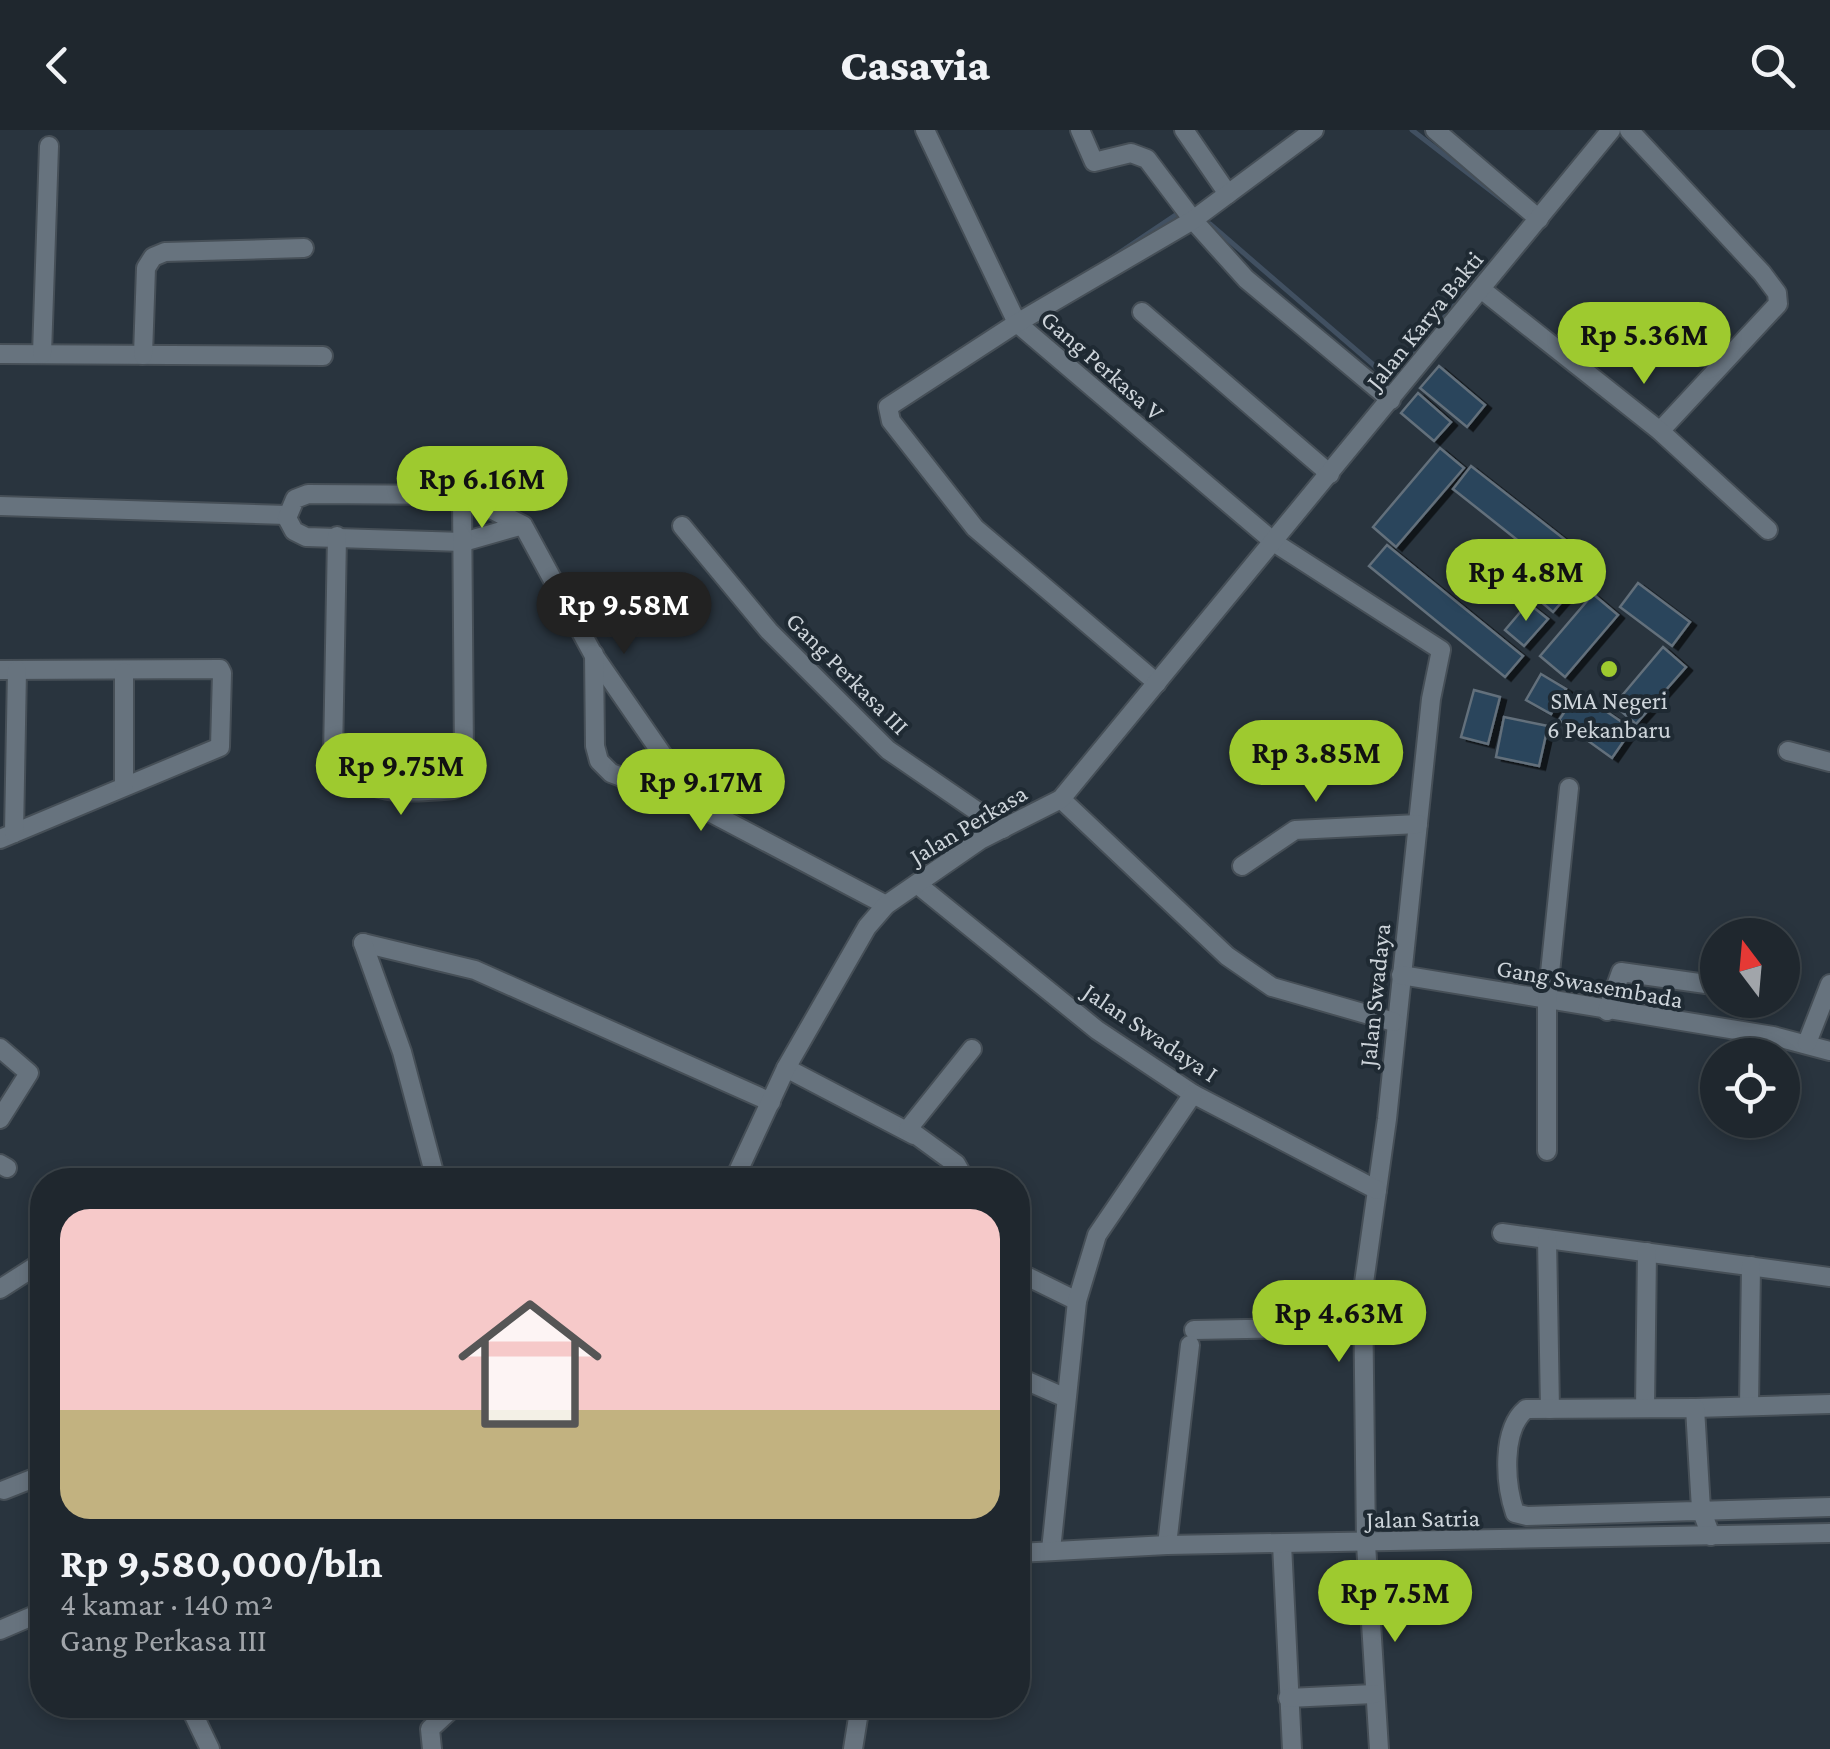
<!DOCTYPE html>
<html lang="id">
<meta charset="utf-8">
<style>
body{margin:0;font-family:"Crimson Pro",serif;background:#2c333a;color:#f1f3f6;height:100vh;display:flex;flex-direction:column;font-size:38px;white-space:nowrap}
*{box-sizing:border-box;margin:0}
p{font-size:32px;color:#a1a5aa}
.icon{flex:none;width:55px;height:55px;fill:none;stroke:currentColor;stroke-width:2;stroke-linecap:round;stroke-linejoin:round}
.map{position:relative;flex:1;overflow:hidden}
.sheet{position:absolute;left:30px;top:1038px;width:1000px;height:550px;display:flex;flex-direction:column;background:#1f272e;border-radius:40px;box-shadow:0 5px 15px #0003,0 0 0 2px #3c444a}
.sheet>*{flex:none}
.needle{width:65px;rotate:344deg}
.controls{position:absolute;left:1700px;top:788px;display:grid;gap:20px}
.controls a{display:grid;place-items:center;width:100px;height:100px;border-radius:50%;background:#1f272e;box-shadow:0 5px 15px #0003,0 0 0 2px #3c444a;font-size:50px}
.price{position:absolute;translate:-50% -85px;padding:0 22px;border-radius:35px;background:#9eca2f;color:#111;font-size:32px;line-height:65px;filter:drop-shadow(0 2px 5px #0008)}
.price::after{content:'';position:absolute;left:50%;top:60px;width:30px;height:22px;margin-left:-15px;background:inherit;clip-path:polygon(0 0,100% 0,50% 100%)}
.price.current{background:#222;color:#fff}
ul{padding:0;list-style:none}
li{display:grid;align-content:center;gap:20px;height:530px;padding:0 30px}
li span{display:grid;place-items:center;height:310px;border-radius:30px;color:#555}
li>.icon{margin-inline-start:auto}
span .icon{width:180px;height:180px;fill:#fffc;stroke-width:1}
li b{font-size:42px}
header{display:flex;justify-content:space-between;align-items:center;height:130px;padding:0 30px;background:#1f272e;font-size:45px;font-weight:800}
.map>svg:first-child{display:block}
</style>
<header><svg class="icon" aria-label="back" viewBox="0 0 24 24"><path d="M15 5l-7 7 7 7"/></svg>Casavia<svg class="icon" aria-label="search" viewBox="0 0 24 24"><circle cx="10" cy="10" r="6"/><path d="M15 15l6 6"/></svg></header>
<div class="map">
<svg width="1830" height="1619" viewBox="0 0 1830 1619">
<defs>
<filter id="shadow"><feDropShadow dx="6" dy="3.5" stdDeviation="0" flood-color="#0009"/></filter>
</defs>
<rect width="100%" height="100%" fill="#29343e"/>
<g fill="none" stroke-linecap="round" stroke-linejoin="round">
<g stroke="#415061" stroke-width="5">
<polyline points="1412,0 1513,78"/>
<polyline points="1210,94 1391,250 1488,136"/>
<polyline points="1110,129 1180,82"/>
</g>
</g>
<g fill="#2b455b" stroke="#63707b" stroke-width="2.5" filter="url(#shadow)">
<polygon points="1439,236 1485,275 1467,297 1420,258"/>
<polygon points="1418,263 1451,292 1434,311 1401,283"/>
<polygon points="1440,318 1464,338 1396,417 1373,397"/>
<polygon points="1471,336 1568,412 1549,435 1453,359"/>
<polygon points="1387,415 1523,526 1505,547 1369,436"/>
<polygon points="1573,417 1594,435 1553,482 1532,464"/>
<polygon points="1638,453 1690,492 1672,516 1620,477"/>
<polygon points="1593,464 1618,485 1565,547 1540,526"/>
<polygon points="1528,473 1548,489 1524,516 1505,500"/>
<polygon points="1663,517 1686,537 1636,594 1614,575"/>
<polygon points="1541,544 1566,559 1551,584 1526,570"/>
<polygon points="1474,560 1500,567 1488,614 1461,607"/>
<polygon points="1578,562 1632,599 1612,628 1559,590"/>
<polygon points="1504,587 1548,596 1539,636 1496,627"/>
</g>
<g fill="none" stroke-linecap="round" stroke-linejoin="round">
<g stroke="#464f57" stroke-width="22">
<g id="minor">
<polyline points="925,0 1017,193 1275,413 1441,520 1431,569 1387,989 1363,1160 1366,1414 1379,1619"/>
<polyline points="1080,0 1094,32 1131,23 1147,29 1193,90 1246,149 1391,270"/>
<polyline points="1184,0 1228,64"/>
<polyline points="1435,0 1539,89"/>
<polyline points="1629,0 1762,143 1777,163 1778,174 1660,301"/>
<polyline points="1481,159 1660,301 1768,400"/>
<polyline points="1142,182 1330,344"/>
<polyline points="0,224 323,226"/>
<polyline points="42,224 49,16"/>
<polyline points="143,225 146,138 153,127 165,122 304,118"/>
<polyline points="0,376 287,385"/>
<polyline points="523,395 463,412 306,407 294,401 287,388 295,369 308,364 462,365 523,395 593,524 698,676"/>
<polyline points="682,396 769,501 888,620 1003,699"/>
<path d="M337,406l-4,220c29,42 76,37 120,33l11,-30 -2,-264"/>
<polyline points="594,524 595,616 599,631 611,643 698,676 886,775"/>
<polyline points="0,540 220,539 222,543 220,617 0,709"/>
<polyline points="124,542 124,656"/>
<polyline points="1157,553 975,398 891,291 888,277 1017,193 1193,90 1314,0"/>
<polyline points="1788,621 1830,632"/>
<polyline points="1061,669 1227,826 1272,857 1394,892"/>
<polyline points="14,703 17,540"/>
<polyline points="1242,736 1295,700 1418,694"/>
<polyline points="917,754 1097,900 1193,964 1377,1060"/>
<polyline points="363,813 475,840 771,972"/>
<polyline points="363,813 402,922 436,1050"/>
<polyline points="1401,845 1773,906 1830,921"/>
<polyline points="1607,881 1621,842 1713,855"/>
<polyline points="1807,913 1830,854"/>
<polyline points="0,918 29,943 0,989"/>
<polyline points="786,938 914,1005"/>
<polyline points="1547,1021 1547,872 1569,658"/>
<polyline points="0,1034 7,1038"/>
<polyline points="734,1050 786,938 867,797 886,775 980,710 1061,669 1611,0"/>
<polyline points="965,1050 956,1034 908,999 972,919"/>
<polyline points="1502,1103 1830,1147"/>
<polyline points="1547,1109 1550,1279"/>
<polyline points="1018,1142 1077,1171"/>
<polyline points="0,1159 42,1132"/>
<polyline points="1194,1200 1362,1197"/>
<polyline points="1018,1247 1066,1268"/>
<polyline points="1749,1276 1751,1136"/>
<polyline points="1645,1278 1647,1122"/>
<polyline points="1695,1278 1830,1274"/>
<polyline points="4,1360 42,1345"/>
<path d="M1711,1406l-10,-27 -6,-101 -169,1c-25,21 -21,75 -11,104l12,3 303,-9"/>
<polyline points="1282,1414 1292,1619"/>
<polyline points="1167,1415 1190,1215"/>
<polyline points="1051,1420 1077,1171 1097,1105 1193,964"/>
<polyline points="1018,1423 1167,1415 1830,1403"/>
<polyline points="0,1500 42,1482"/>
<polyline points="1288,1568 1374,1564"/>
<polyline points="189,1575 210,1619"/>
<polyline points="432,1619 430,1599 456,1575"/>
<polyline points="853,1619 860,1575"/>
</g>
</g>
<use href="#minor" stroke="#67737e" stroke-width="18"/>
</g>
<circle fill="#9eca2f" stroke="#1f2a33" stroke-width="4" cx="1609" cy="539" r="10"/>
<g text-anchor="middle" stroke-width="8" stroke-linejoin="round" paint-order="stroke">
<g font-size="25" fill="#cdd4da" stroke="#1f2a33">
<text transform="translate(1424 190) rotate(-51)" y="9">Jalan Karya Bakti</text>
<text transform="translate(1103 235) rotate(41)" y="9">Gang Perkasa V</text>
<text transform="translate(848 543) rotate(45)" y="9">Gang Perkasa III</text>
<text transform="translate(968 694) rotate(-31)" y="9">Jalan Perkasa</text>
<text transform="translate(1590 853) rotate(10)" y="9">Gang Swasembada</text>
<text transform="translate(1374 865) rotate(-84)" y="9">Jalan Swadaya</text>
<text transform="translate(1151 902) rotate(34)" y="9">Jalan Swadaya I</text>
<text transform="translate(1423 1388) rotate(-1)" y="9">Jalan Satria</text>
</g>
<g font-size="25" fill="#cdd4da" stroke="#1f2a33">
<text x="1609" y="579">SMA Negeri<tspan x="1609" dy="29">6 Pekanbaru</tspan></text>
</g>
</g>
</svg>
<div class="controls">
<a><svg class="needle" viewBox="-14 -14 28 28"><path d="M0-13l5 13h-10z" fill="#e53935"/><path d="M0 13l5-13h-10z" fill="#a1a5aa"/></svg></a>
<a><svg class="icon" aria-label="locate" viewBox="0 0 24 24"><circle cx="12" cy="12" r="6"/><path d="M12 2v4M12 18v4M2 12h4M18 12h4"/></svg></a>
</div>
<b class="price" style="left:1644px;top:257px">Rp 5.36M</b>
<b class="price" style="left:482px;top:401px">Rp 6.16M</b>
<b class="price" style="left:1526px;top:494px">Rp 4.8M</b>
<b class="price current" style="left:624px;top:527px">Rp 9.58M</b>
<b class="price" style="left:1316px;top:675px">Rp 3.85M</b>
<b class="price" style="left:401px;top:688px">Rp 9.75M</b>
<b class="price" style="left:701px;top:704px">Rp 9.17M</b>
<b class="price" style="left:1339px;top:1235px">Rp 4.63M</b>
<b class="price" style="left:1395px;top:1515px">Rp 7.5M</b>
<section class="sheet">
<ul>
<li><span style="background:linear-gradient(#f6c9c9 65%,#c2b280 0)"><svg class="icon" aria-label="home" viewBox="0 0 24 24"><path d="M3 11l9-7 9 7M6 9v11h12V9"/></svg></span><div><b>Rp 9,580,000/bln</b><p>4 kamar · 140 m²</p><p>Gang Perkasa III</p></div></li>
</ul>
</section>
</div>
